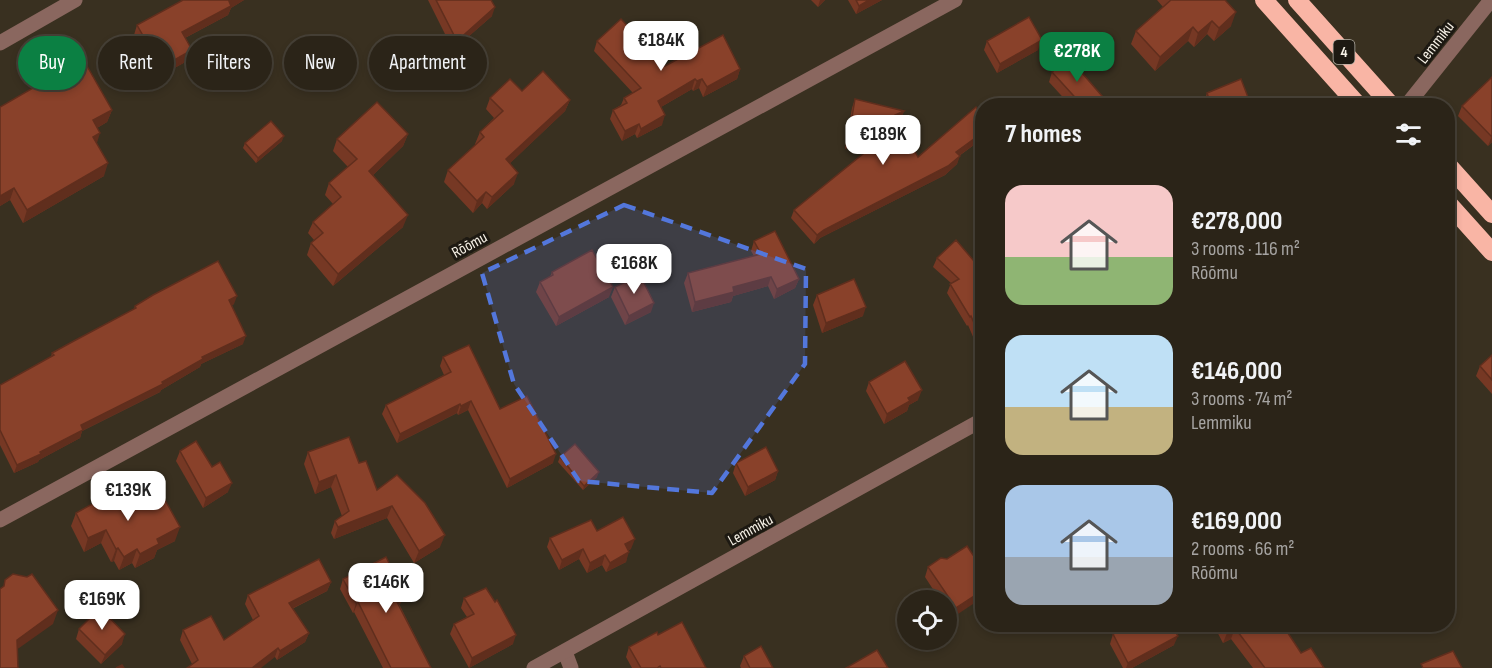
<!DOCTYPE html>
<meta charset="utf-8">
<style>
body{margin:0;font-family:"Sofia Sans Condensed",sans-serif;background:#332c21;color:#f1f3f6;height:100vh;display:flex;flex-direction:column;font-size:22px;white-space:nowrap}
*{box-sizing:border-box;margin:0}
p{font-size:20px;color:#a6a4a2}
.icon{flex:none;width:33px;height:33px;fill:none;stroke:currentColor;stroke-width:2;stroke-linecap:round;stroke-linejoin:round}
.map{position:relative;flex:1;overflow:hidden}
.side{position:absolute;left:975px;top:98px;width:480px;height:534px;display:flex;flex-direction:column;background:#2b2418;border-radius:24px;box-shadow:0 3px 9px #0003,0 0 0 2px #474137}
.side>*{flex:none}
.top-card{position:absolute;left:18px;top:36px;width:570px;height:54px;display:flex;gap:12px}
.controls{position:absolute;left:897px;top:590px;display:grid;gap:12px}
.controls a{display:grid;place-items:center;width:60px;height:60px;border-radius:50%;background:#2b2418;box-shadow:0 3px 9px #0003,0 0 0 2px #474137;font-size:30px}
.price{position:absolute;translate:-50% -51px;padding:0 14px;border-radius:12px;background:#fff;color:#222;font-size:20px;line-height:39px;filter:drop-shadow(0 2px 3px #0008)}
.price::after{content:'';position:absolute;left:50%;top:36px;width:18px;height:14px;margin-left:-9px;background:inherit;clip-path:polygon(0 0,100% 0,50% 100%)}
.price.selected{background:#0b8043;color:#fff}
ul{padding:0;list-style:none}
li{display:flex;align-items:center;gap:18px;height:150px;padding:0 30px}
li span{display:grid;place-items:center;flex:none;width:168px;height:120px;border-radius:18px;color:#555}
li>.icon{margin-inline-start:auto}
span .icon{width:72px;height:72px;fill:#fffc;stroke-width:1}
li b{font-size:26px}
h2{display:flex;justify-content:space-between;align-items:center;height:72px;padding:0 30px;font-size:26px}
.tag{padding:0 21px;border-radius:27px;background:#2b2418;box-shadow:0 3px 9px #0003,0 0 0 2px #474137;font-size:21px;line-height:54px}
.tag.selected{background:#0b8043;color:#fff}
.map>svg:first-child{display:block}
</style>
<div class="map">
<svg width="1492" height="668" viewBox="0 0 1492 668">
<rect width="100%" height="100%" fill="#393020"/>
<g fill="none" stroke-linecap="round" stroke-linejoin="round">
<g stroke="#8a675f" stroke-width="15">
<polyline points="0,43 75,0"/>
<polyline points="1407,105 1491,0"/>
<polyline points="0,520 955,0"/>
<polyline points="565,652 571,668"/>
<polyline points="534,668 982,420"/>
</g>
<g stroke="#f9b5a5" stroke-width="18">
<polyline points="1264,0 1358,105"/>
<polyline points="1297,0 1391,105"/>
<polyline points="1448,165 1492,214"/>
<polyline points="1448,203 1492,252"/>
</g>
</g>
<g fill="#763824">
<polygon points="183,0 244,0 231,8 228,15 185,38 192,50 189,60 145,84 130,57 133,48 139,45 134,35 137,25"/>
<polygon points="428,0 491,0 492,16 453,50"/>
<polygon points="811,0 825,0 818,7"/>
<polygon points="848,0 882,0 856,14"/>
<polygon points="1157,0 1225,0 1231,26 1214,41 1207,34 1194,47 1188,41 1155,71 1131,44 1136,31 1163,7"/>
<polygon points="597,41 665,66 740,69 737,79 703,97 699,88 693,91 692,89 661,107 662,125 637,138 635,134 622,141 610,119 613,110 621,105 624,98 633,93 594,51"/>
<polygon points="987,41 1038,50 997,73 984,50"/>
<polygon points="1052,72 1102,96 1098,105 1070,105 1049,82"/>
<polygon points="1492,77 1492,142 1488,146 1458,116 1462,106"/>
<polygon points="522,91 570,100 565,111 510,163 514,184 487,209 482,203 473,213 444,182 448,170 476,145 475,144 480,132 494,118 486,109 490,98"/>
<polygon points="1207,93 1251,105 1205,105 1204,102"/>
<polygon points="855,99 904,111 901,119 898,120 918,157 982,115 982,139 959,156 957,164 945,175 820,238 814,244 791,218 794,210 879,141 874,133 845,149 852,108"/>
<polygon points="0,107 112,110 107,122 97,128 97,143 104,176 23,223 10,200 0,206"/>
<polygon points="408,134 403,146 373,175 403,227 333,286 307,255 311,243 314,240 308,233 313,222 333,204 325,195 329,183 348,167 333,151 337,139"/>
<polygon points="282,141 256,163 243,148 245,143"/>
<polygon points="956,240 982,343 977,346 968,325 967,326 947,293 951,283 933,267 937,258"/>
<polygon points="754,241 799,279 795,288 774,299 768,286 733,296 731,302 692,312 684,283 688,273 754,256 751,251"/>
<polygon points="552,272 609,297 556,326 536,292 540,282 550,277"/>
<polygon points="615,287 651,312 625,325 611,297"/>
<polygon points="817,295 863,316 822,333 813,305"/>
<polygon points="234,304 232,305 243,344 201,364 200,367 161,390 160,392 82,431 80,438 39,460 38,462 14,473 0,445 0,385 51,357 52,353 134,309 135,306"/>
<polygon points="1492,355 1492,394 1476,376 1480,366"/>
<polygon points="443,357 500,409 553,463 507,488 468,410 458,415 457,413 397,443 382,414 386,405 444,375 440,366"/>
<polygon points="869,382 918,400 909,405 907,411 884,424 866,391"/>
<polygon points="180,451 228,492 203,508 176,461"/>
<polygon points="308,452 359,463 377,490 440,547 414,563 387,518 334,539 331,533 335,521 342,516 331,487 315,494 304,464"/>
<polygon points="560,457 597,477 583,490 558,462"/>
<polygon points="736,463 778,471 775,480 745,496 733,473"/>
<polygon points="133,503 175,541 157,550 154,558 135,568 132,563 119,570 114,561 111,562 101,543 84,552 71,526 76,513"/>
<polygon points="597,531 631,549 628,550 626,562 606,572 602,565 587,573 579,559 559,570 547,547 550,538"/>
<polygon points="973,555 982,558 952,618 946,609 946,600 940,600 925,577 928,567 947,559"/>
<polygon points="343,579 401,603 399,604 431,668 383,668 354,612 353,613 340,589"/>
<polygon points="331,582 327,591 292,609 309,633 305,642 277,660 275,657 192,664 180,640 183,630 224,640 253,620 245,604 248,595"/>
<polygon points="464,598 495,602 513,644 469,668 450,634 454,624 467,617 461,608"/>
<polygon points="1213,624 1285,624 1283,625 1301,653 1324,668 1253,668 1231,639 1223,643"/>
<polygon points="79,629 122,644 101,664 76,639"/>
<polygon points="1113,634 1174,645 1132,668 1123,668 1110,644"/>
<polygon points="658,635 706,668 632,668 626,657 629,647"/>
<polygon points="744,656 773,668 741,668 740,666"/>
</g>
<g fill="#602e1d">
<polygon points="231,0 244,0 231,8 228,15 179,41 182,32"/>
<polygon points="820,0 825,0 818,7"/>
<polygon points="869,0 882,0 856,14 859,6"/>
<polygon points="495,7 492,16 453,50 457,41"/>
<polygon points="1236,12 1231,26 1214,41 1219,28"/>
<polygon points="1212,21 1207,34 1194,47 1198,33"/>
<polygon points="1193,27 1188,41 1155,71 1160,57"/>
<polygon points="1042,40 1038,50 997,73 1000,64"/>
<polygon points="192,50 189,60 145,84 148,75"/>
<polygon points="740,69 737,79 703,97 707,87"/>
<polygon points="695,79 692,89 654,111 658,101"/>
<polygon points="702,79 699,88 693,91 697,81"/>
<polygon points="1102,96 1098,105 1091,105"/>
<polygon points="570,100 565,111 502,171 506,159"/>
<polygon points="112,110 107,122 88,133 93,120"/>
<polygon points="904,111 901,119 892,124 895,115"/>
<polygon points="665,115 662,125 637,138 641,129"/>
<polygon points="639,124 635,134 622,141 625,131"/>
<polygon points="877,125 874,133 845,149 848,141"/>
<polygon points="100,133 96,146 93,137"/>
<polygon points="982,133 982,139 953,160 956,152"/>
<polygon points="408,134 403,146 365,183 369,171"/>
<polygon points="284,136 282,141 256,163 258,158"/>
<polygon points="1492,136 1492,142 1488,146"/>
<polygon points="960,156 957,164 945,175 820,238 814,244 817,235 824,230"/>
<polygon points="108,163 104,176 23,223 27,210"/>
<polygon points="518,173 514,184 487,209 492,197"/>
<polygon points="14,188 10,200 0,206 0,196"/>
<polygon points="486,192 482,203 473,213 477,201"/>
<polygon points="408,215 403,227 333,286 338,274"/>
<polygon points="771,277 768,286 733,296 731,302 692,312 695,302 733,287"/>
<polygon points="799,279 795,288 774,299 777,289"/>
<polygon points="613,287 609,297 556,326 559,317"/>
<polygon points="237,296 234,304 226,308 229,300"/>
<polygon points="654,303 651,312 625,325 629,316"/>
<polygon points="866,307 863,316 822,333 826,323"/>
<polygon points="246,336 243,344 201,364 200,367 161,390 160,392 82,431 80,438 39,460 38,462 14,473 17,465 81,425 162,382 202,357"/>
<polygon points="982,336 982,343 977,346 980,337"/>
<polygon points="922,390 918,400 909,405 907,411 884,424 887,414 908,398"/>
<polygon points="471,401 468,410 458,415 461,406"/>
<polygon points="460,404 457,413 397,443 400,434"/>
<polygon points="556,454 553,463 507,488 510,479"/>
<polygon points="778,471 775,480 745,496 748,487"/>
<polygon points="599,472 597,477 583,490 584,486"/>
<polygon points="336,475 331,487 315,494 319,482"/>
<polygon points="232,483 228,492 203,508 206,498"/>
<polygon points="392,506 387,518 334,539 338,527"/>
<polygon points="180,527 175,541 157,550 154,558 135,568 140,554 157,539"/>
<polygon points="106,530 101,543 84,552 88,538"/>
<polygon points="445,535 440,547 414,563 419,551"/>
<polygon points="635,539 631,549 622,554 625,544"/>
<polygon points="118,548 114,561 111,562 116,549"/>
<polygon points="137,549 132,563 119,570 124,557"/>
<polygon points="583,549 579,559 559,570 562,560"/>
<polygon points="629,552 626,562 606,572 610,563"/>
<polygon points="605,555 602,565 587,573 590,563"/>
<polygon points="331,582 327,591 285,612 289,603"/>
<polygon points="982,591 982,598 952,618 956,608"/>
<polygon points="404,593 401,603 392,607 395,598"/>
<polygon points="358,602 354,612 353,613 356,603"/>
<polygon points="58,610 53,624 12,653 17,640"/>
<polygon points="1235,628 1231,639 1223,643 1227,633"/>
<polygon points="309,633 305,642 277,660 280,651"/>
<polygon points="125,634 122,644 101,664 105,655"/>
<polygon points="516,635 513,644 469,668 472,658"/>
<polygon points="1178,636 1174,645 1132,668 1126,668 1128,663"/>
<polygon points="278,648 275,657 261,668 252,668"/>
</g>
<g fill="#89412a" stroke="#602e1d" stroke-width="1.5">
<polygon points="183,0 231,0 229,1 231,6 182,32 192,50 148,75 133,48 146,41 137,25"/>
<polygon points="436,0 491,0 495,7 457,41"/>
<polygon points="856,0 869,0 859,6"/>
<polygon points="1171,0 1225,0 1236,12 1219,28 1212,21 1198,33 1193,27 1160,57 1136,31"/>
<polygon points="1029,17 1042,40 1000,64 987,41"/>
<polygon points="621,19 665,66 723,35 740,69 707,87 702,79 697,81 695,79 658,101 665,115 641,129 639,124 625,131 613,110 627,103 624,98 641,88 597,41"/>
<polygon points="1069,58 1102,96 1091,105 1082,105 1052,72"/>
<polygon points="83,59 112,110 93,120 100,133 93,137 108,163 27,210 14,188 0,196 0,107"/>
<polygon points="543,71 570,100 506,159 518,173 492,197 486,192 477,201 448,170 484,137 480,132 503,111 490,98 510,79 522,91"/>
<polygon points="1492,77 1492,137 1462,106"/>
<polygon points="1241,79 1251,105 1211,105 1207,93"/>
<polygon points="855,99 904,111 895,115 918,157 976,107 982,115 982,133 956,152 960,156 948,166 824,230 817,235 794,210 885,136 877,125 848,141"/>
<polygon points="377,102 408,134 369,171 408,215 338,274 311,243 323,233 313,222 341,197 329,183 357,159 337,139"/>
<polygon points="271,121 284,136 258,158 245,143"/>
<polygon points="775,231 799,279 777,289 771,277 733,287 734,292 695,302 688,273 761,254 754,241"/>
<polygon points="956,240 979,267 982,265 982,336 980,337 971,316 970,317 950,284 959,279 937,258"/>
<polygon points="592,250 613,287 559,317 540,282 553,275 552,272"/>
<polygon points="218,261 237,296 229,300 246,336 202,357 203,359 162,382 163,384 81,425 83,430 40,452 41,454 17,465 0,430 0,385 54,355 52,353 72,342 136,308 135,306 153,295"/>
<polygon points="640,275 654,303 629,316 615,287"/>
<polygon points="854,279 866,307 826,323 817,295"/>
<polygon points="469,345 500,409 527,396 556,454 510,479 471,401 461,406 460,404 400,434 386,405 451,372 443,357"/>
<polygon points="1492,355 1492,380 1480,366"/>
<polygon points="905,361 922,390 908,398 910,401 887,414 869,382"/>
<polygon points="349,437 359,463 366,461 377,490 397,475 425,503 445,535 419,551 392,506 338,527 335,521 349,511 336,475 319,482 308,452"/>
<polygon points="196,441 212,467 220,462 232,483 206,498 180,451"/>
<polygon points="575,444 599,472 584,486 560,457"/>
<polygon points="766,447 778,471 748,487 736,463"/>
<polygon points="125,486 133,503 149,508 165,500 180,527 157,539 159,544 140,554 137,549 124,557 118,548 116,549 106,530 88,538 76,513"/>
<polygon points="623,517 635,539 625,544 629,552 610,563 605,555 590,563 583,549 562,560 550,538 591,520 597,531"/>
<polygon points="967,546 973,555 982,558 982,591 956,608 928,567 941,558 947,559"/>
<polygon points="386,557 404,593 395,598 431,668 391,668 358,602 356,603 343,579"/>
<polygon points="319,559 331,582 289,603 309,633 280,651 278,648 252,668 187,668 198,660 183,630 211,616 224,640 259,616 248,595"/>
<polygon points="13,574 27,577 32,574 58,610 17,640 18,668 0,668 0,589 4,586 5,580"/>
<polygon points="486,588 495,602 497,600 516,635 472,658 454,624 474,614 464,598"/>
<polygon points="100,608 125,634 105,655 79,629"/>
<polygon points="682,622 706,668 661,668 660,666 657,668 641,668 629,647 657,632 658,635"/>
<polygon points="1133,624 1171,624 1178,636 1128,663 1113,634"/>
<polygon points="1223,624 1282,624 1301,653 1311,648 1324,668 1265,668 1235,628 1227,633"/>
<polygon points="761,646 773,668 750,668 744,656"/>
<polygon points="877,650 888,668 846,668"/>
<polygon points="1453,651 1462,668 1423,668 1421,664"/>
<polygon points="122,665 124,668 116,668"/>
</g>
<path fill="#5377dc" fill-opacity="0.2" stroke="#5377dc" stroke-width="4.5" stroke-dasharray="12 8" stroke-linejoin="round" d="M624,205l182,64 -1,95 -93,129 -133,-12 -65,-97 -32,-111z"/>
<g text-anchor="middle" stroke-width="6" stroke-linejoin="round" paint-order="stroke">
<rect fill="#1d1912" stroke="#b5b0a6" stroke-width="1.5" x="1333.5" y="40" width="21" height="24" rx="4.5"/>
<g font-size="15" font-weight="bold" fill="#f6f1e6">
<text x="1344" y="57">4</text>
</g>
<g font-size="16" fill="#f6f1e6" stroke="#1d1912">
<text transform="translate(1435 42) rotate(-52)" y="6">Lemmiku</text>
<text transform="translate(469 244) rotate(-29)" y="6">Rõõmu</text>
<text transform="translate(750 529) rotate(-29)" y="6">Lemmiku</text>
</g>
</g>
</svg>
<div class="controls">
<a><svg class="icon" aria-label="locate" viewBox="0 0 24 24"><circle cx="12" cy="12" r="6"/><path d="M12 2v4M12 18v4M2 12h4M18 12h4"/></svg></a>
</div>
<b class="price" style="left:661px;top:72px">€184K</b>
<b class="price selected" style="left:1077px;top:83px">€278K</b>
<b class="price" style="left:883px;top:166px">€189K</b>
<b class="price" style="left:634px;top:295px">€168K</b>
<b class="price" style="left:128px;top:522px">€139K</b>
<b class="price" style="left:386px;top:614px">€146K</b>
<b class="price" style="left:102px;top:631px">€169K</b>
<div class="top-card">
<a class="tag selected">Buy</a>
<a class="tag">Rent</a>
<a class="tag">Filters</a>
<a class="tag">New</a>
<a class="tag">Apartment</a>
</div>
<section class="side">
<h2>7 homes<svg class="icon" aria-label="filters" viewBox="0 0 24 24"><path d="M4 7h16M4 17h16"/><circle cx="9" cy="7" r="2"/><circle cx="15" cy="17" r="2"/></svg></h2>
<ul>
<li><span style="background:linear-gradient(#f6c9c9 60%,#8fb573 0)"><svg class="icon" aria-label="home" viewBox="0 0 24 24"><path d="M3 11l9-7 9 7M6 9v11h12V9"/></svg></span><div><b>€278,000</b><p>3 rooms · 116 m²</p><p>Rõõmu</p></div></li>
<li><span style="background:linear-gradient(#bfe0f5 60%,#c2b280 0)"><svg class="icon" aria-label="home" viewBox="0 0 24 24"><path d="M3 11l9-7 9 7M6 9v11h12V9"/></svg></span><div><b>€146,000</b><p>3 rooms · 74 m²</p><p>Lemmiku</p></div></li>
<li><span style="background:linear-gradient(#a9c7e8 60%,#9aa5b1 0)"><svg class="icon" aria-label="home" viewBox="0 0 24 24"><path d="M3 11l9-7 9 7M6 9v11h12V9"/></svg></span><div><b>€169,000</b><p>2 rooms · 66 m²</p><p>Rõõmu</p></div></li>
</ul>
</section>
</div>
